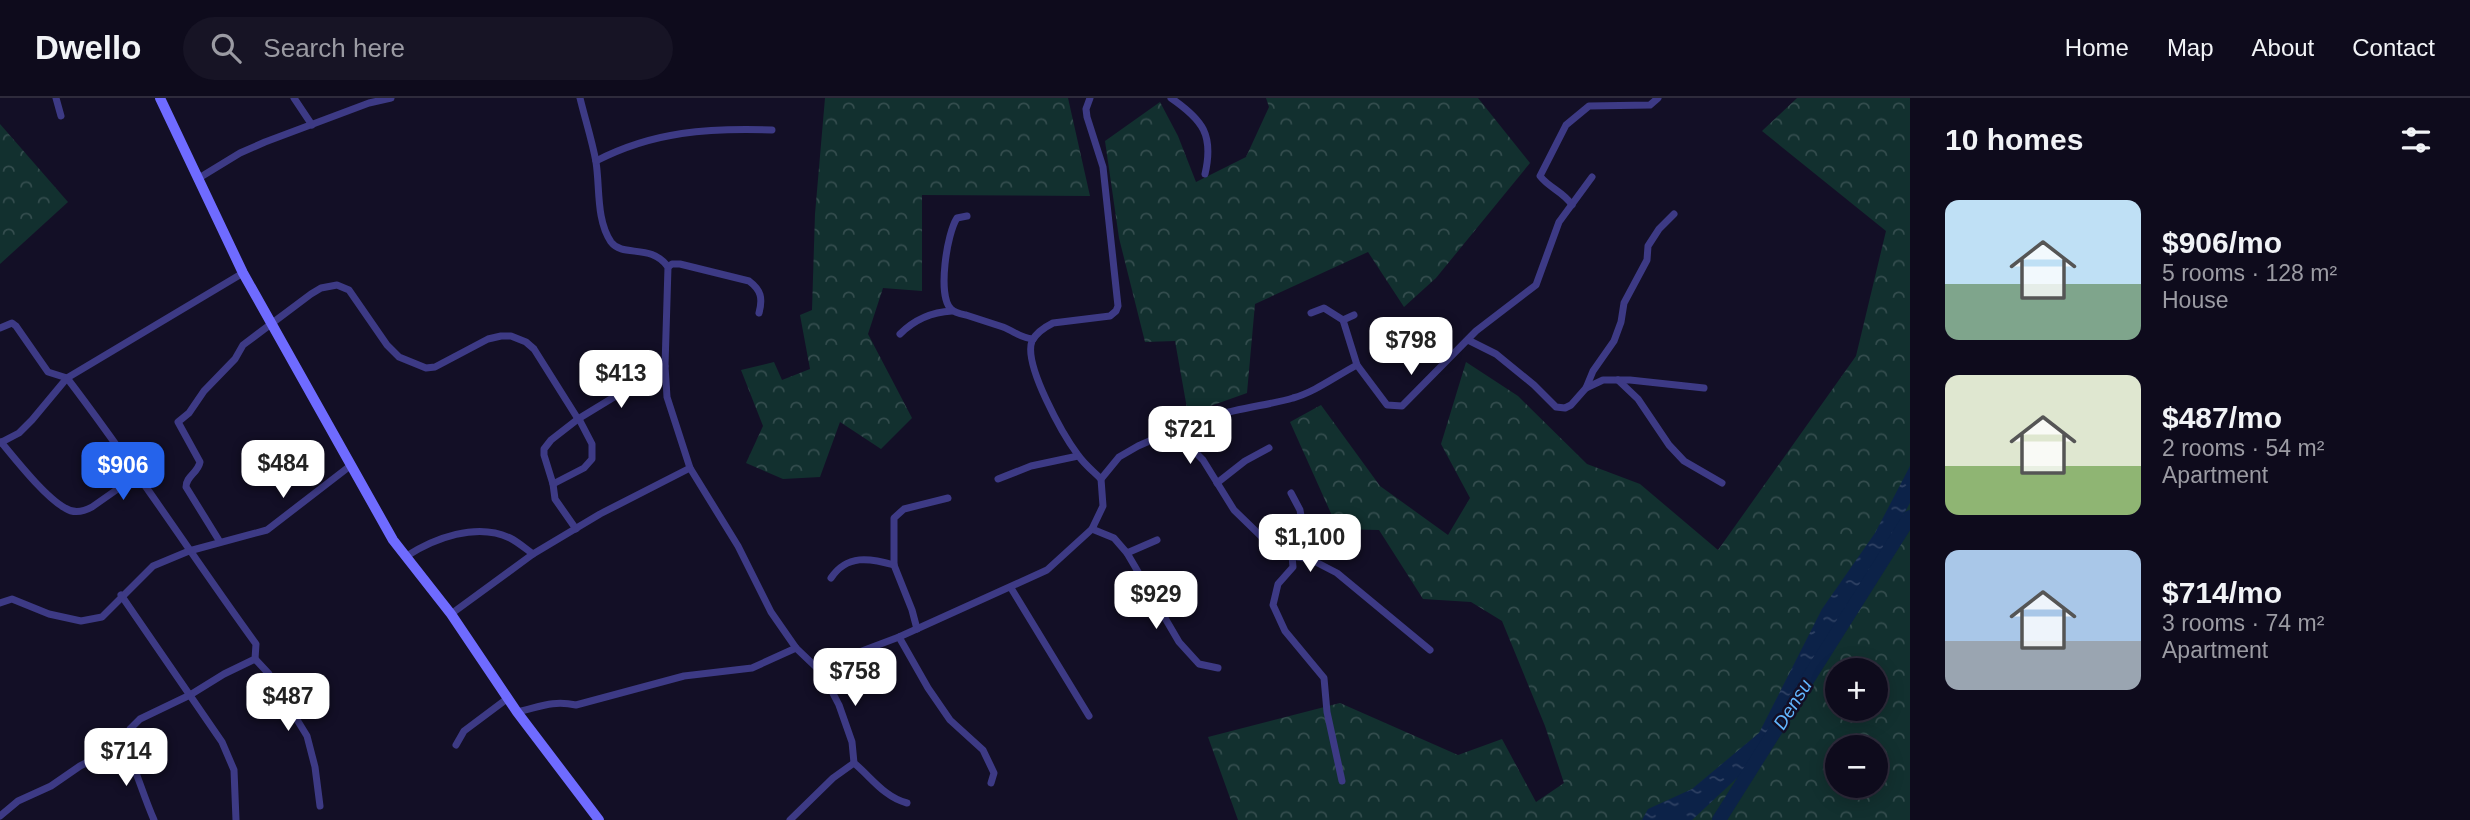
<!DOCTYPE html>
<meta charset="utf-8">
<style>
body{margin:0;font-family:Arial,sans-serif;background:#171425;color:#f1f3f6;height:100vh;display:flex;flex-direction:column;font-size:26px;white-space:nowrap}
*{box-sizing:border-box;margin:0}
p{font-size:23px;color:#9b9ba3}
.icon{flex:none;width:38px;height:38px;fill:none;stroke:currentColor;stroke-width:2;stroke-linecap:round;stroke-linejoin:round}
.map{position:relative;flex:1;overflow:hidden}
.panel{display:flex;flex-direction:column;background:#0e0b1c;width:560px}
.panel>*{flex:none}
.fabs{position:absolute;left:1825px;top:560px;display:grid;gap:14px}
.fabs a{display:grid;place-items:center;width:63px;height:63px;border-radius:50%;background:#0e0b1c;box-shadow:0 4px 18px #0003,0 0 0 2px #2e2b3b;font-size:35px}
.price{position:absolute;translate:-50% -60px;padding:0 16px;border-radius:14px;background:#fff;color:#222;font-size:23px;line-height:46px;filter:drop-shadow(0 2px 4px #0008)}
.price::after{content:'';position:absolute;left:50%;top:42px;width:21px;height:16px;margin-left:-10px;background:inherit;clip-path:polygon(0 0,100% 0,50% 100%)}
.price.on{background:#2563eb;color:#fff}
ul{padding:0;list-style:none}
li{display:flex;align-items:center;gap:21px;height:175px;padding:0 35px}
li span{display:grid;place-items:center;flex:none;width:196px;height:140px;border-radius:14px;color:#555}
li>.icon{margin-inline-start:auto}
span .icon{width:84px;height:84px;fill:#fffc;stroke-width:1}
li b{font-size:30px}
h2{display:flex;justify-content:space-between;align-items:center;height:84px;padding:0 35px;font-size:30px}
header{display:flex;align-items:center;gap:42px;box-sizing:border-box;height:98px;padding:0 35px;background:#0e0b1c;border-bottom:2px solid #2e2b3b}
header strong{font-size:33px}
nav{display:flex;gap:38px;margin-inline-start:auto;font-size:24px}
.search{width:490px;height:63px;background:#171425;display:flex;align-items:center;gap:18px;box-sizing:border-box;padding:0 24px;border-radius:38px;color:#9b9ba3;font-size:26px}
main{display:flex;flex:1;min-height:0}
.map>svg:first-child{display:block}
</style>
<header>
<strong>Dwello</strong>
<div class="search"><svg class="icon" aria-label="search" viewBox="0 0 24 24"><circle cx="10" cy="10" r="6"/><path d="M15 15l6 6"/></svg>Search here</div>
<nav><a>Home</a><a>Map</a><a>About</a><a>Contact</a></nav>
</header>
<main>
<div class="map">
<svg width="1910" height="722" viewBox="0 0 1910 722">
<defs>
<pattern id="forest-crowns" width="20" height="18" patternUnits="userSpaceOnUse" patternTransform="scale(1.75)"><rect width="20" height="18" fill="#12302f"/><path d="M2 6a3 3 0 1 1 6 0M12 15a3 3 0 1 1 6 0" fill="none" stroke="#344d4e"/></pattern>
<pattern id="water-ripples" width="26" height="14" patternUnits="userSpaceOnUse" patternTransform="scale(1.75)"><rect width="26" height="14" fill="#0c2248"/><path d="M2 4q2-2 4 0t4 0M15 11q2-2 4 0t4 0" fill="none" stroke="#2f4163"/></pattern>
</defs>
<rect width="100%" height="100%" fill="#130f26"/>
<g fill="url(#forest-crowns)" fill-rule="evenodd">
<polygon points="825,0 1068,0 1090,98 922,97 922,193 883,190 868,236 912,320 881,351 840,324 820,379 783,381 746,365 763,328 741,272 774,264 782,282 810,271 800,217 812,212 815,116"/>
<polygon points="1266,0 1478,0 1530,65 1436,180 1404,209 1368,154 1255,206 1247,295 1188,316 1175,243 1145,244 1119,140 1105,43 1160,4 1178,38 1196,84 1246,59 1269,9"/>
<path d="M1797,0h113v722h-672l-30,-83 132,-34 118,52 44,-16 34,63 28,-19 -19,-57 -43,-105 -31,-19 -48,-3 -44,-69 -41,-1 -48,-107 31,-17 59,81 68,49 22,-37 -29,-54 25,-82 52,34 69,68 53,20 78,66 138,-194 30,-125 -124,-100zM1838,572h38v39h-38zM1838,649h38v39h-38z"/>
<polygon points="0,26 68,104 0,166"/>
</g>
<polygon fill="url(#water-ripples)" points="1910,368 1910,405 1852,509 1786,611 1766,653 1692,722 1642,722 1648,711 1692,691 1759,635 1822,511 1875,435"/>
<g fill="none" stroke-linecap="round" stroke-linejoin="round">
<polyline stroke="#0c2248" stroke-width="14" points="1719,722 1910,419"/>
<g stroke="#3d3a85" stroke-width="7">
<polyline points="56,0 61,18"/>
<polyline points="294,0 312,27"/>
<path d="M580,0c5,21 12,42 16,64 4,25 0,58 15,80 12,16 40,1 57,25l-3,99 2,31 23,71 48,78 33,66 25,36 21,20 10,14 12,23 13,37 2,21c17,14 30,34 53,40"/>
<path d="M1090,0l-4,11 1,8 16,50 15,139 -2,5 -6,5 -57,7c-8,4 -17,10 -21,18 -9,23 31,94 46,114 6,9 15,16 23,24"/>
<path d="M1171,0c32,22 43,37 34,76"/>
<path d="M596,63c58,-30 112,-33 176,-31"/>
<polyline points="199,80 240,55 265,44 369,5 391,0"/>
<path d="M1572,107c-8,-13 -23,-17 -32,-29l26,-51 23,-19 61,-1 8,-7"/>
<path d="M967,118l-10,2c-10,15 -20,78 -6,91 4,4 10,5 15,6 12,4 25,8 37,12 11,4 17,11 30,12"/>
<path d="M668,169l4,-3h8l69,17c12,9 14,17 10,32"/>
<polyline points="1311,215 1324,210 1343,222 1357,267 1387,307 1402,308 1476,233 1536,187 1559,124 1592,79"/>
<polyline points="1343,222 1354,217"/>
<path d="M0,230l12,-5 4,3 32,46 19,6c66,86 125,178 189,266l-1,15 -31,15 -34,21 -50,24 -10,10 -6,15 -44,22 -29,20 -33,15 -18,15"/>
<path d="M900,236c15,-15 32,-22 52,-23"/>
<polyline points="1468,242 1496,256 1534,287 1556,309 1565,310 1571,307 1586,290 1603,282 1630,282 1704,290"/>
<polyline points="1618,282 1638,301 1669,347 1684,363 1722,385"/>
<polyline points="1586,290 1593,273 1614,243 1621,224 1624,205 1647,162 1648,148 1659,131 1674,116"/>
<path d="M1180,339c21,-27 81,-29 113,-39 22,-6 43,-22 64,-33"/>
<path d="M1,344c15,18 44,55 64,66 9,6 18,4 27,-1l47,-33"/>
<polyline points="0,345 19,335 32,322 67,280 243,175"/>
<polyline points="998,381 1031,368 1078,358"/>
<polyline points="1217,385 1245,363 1269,350"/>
<polyline points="553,386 584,370 592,361 592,346 579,321"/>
<polyline points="1291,395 1300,412 1305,441 1292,458 1293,469 1278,486 1273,507 1285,533 1324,580 1327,614 1342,683"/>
<polyline points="576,431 555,401 553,386 544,357 544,351 551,342 578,321 665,268"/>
<polyline points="1092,431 1114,440 1127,455 1157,442"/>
<path d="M220,444l-34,-55c0,-11 12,-14 14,-25l-22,-40 11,-9 15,-22 31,-32 8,-14 68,-51 10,-6 16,-3 12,5 38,55 12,12 27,11 9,-1 53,-28 13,-3h10l15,6 8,7 44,70"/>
<polyline points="1127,455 1179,544 1199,566 1218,570"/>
<path d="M405,459c29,-19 72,-35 105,-19 8,4 16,11 23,16"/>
<path d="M831,480c16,-24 39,-20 63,-13"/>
<polyline points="1011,490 1089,618"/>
<polyline points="121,497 222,644 234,672 236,722"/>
<polyline points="0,505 12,501 49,516 81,523 102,519 153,468 189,453 267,432 350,368"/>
<polyline points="451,516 533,456 600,416 690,370"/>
<polyline points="917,531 912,512 894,467 894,420 904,411 948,400"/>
<polyline points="899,539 928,590 950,622 983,652 994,675 991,685"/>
<polyline points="255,561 269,576 307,638 315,669 320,708"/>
<polyline points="817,570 899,539 1047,472 1092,431 1103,408 1101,381 1119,359 1138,348 1161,338 1180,339 1203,362 1234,412 1268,445 1292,458 1310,461 1337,475 1430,552"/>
<path d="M517,614c23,-5 35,-12 59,-7l108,-29 68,-8 44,-20"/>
<path d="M124,646c12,25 19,51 30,76"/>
<polyline points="456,647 464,633 508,600"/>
<polyline points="790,722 833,680 854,665"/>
</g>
<polyline stroke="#6f6bff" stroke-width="10" points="160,0 243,175 393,442 451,516 517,614 599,722"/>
</g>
<g text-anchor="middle" stroke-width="5" stroke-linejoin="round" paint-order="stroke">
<g font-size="19" font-style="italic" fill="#62b6ff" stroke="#130f26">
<text transform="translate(1792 606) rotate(-58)" y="7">Densu</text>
</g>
</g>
</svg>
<div class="fabs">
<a>+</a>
<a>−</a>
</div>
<b class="price" style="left:1411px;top:279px">$798</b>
<b class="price" style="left:621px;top:312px">$413</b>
<b class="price" style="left:1190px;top:368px">$721</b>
<b class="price" style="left:283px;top:402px">$484</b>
<b class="price on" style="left:123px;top:404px">$906</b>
<b class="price" style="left:1310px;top:476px">$1,100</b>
<b class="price" style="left:1156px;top:533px">$929</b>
<b class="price" style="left:855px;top:610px">$758</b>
<b class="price" style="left:288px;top:635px">$487</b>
<b class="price" style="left:126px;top:690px">$714</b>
</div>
<section class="panel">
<h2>10 homes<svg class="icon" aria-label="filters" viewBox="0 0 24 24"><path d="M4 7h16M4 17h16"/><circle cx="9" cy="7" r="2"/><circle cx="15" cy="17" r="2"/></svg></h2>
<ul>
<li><span style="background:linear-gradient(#bfe0f5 60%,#7fa58c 0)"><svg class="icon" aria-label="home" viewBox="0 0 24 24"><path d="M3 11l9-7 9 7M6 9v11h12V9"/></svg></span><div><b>$906/mo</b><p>5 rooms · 128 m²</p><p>House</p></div></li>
<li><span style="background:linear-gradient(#dfe7d0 65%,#8fb573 0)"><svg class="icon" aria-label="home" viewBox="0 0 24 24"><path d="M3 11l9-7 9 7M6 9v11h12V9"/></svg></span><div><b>$487/mo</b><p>2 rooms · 54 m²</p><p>Apartment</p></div></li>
<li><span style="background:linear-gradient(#a9c7e8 65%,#9aa5b1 0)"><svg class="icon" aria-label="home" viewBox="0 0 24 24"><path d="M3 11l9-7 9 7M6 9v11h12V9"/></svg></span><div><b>$714/mo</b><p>3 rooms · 74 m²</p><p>Apartment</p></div></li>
</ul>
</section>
</main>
